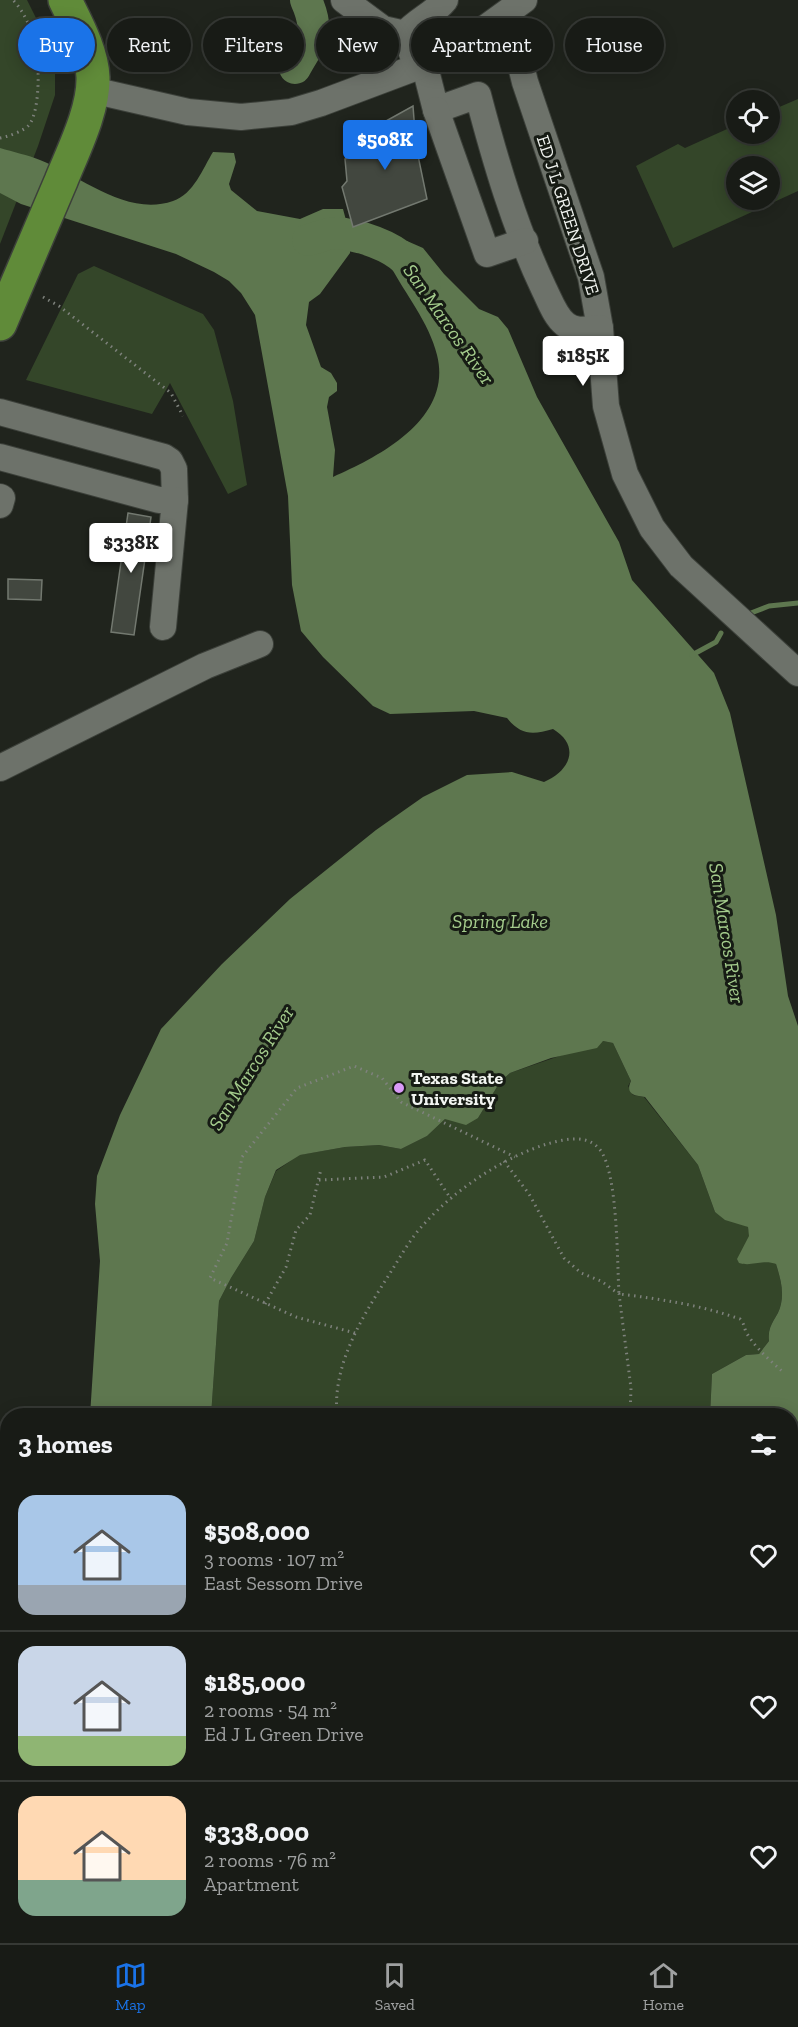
<!DOCTYPE html>
<meta charset="utf-8">
<style>
body{margin:0;font-family:"Zilla Slab",serif;background:#21241f;color:#f1f3f6;height:100vh;display:flex;flex-direction:column;font-size:22px;white-space:nowrap}
*{box-sizing:border-box;margin:0}
p{font-size:20px;color:#9fa1a1}
.icon{flex:none;width:33px;height:33px;fill:none;stroke:currentColor;stroke-width:2;stroke-linecap:round;stroke-linejoin:round}
.map{position:relative;flex:1;overflow:hidden}
.panel{position:absolute;left:0px;top:1408px;width:798px;height:536px;display:flex;flex-direction:column;background:#181b16;border-radius:24px 24px 0 0;box-shadow:0 3px 15px #0003,0 0 0 2px #363935}
.panel>*{flex:none}
.banner{position:absolute;left:18px;top:18px;width:762px;height:54px;display:flex;gap:12px}
.controls{position:absolute;left:726px;top:90px;display:grid;gap:12px}
.controls a{display:grid;place-items:center;width:54px;height:54px;border-radius:50%;background:#181b16;box-shadow:0 3px 15px #0003,0 0 0 2px #363935;font-size:30px}
.price{position:absolute;translate:-50% -51px;padding:0 14px;border-radius:6px;background:#fff;color:#222;font-size:20px;line-height:39px;filter:drop-shadow(0 2px 3px #0008)}
.price::after{content:'';position:absolute;left:50%;top:36px;width:18px;height:14px;margin-left:-9px;background:inherit;clip-path:polygon(0 0,100% 0,50% 100%)}
.price.on{background:#1a73e8;color:#fff}
ul{padding:0;list-style:none}
li{display:flex;align-items:center;gap:18px;height:150px;padding:0 18px}
li+li{border-top:2px solid #363935}
li span{display:grid;place-items:center;flex:none;width:168px;height:120px;border-radius:18px;color:#555}
li>.icon{margin-inline-start:auto}
span .icon{width:72px;height:72px;fill:#fffc;stroke-width:1}
li b{font-size:26px}
h2{display:flex;justify-content:space-between;align-items:center;height:72px;padding:0 18px;font-size:26px}
.tag{padding:0 21px;border-radius:27px;background:#181b16;box-shadow:0 3px 15px #0003,0 0 0 2px #363935;font-size:21px;line-height:54px}
.tag.on{background:#1a73e8;color:#fff}
.dock{display:flex;justify-content:space-around;align-items:center;height:84px;border-top:2px solid #363935;background:#181b16;font-size:16px;color:#9fa1a1}
.dock a{display:grid;justify-items:center;gap:3px}
.dock .on{color:#1a73e8}
.map>svg:first-child{display:block}
</style>
<div class="map">
<svg width="798" height="1943" viewBox="0 0 798 1943">
<rect width="100%" height="100%" fill="#20241d"/>
<g fill="#344629" fill-rule="evenodd">
<polygon points="0,0 27,0 46,38 55,70 55,95 38,146 0,244"/>
<path d="M798,99v92l-125,57 -37,-82 42,-22 7,4 51,-23v9h34v-23zM736,166h34v34h-34z"/>
<polygon points="94,266 203,314 214,330 233,401 247,485 228,494 170,383 152,414 26,380 78,274"/>
<path d="M603,1041l10,2 18,38 -3,5 5,9 11,2 54,68 17,47 33,15c2,14 15,32 28,37 4,13 8,26 5,40 -3,15 -14,19 -12,37l-10,13 -13,1 -34,19 -2,42h-499l8,-115 12,-23 23,-37 11,-44 11,-26 23,-16 46,-8 34,-2 22,4 26,-13 18,-17 33,-1 22,-36 10,-9z"/>
<polygon points="798,1689 798,1943 323,1943 320,1937 790,1936 790,1690"/>
</g>
<g fill="#5e774f">
<path d="M0,148c13,4 28,7 40,12 41,16 86,57 133,41 21,-7 30,-33 40,-49l21,1 2,9 -7,22 2,6 26,21 43,8 23,-10h20l7,26v18l-30,41 -11,8 -3,23 15,42 10,6 6,10v8l-8,6 -2,10 8,43 -2,27c48,-21 120,-59 104,-122 -8,-33 -32,-61 -47,-90l17,-24 16,7 21,26 35,35 19,8 10,12 29,68 82,145 13,38 82,93 16,40 46,202 12,81 10,30v755l-8,-31v-334h-80l2,-42 34,-19 13,-1 10,-13c-2,-18 9,-22 12,-37 3,-14 -1,-27 -5,-40 -13,-5 -24,3 -37,-1l-2,-4 12,-23 -1,-9 -23,-7 -10,-8 -17,-47 -53,-68c-11,-1 -20,-3 -14,-16l-18,-38 -10,-2 -6,7 -46,10 -41,15 -10,9 -22,36 -12,7 -21,-6 -18,17 -26,13 -22,-4 -34,2 -45,8 -24,15 -11,27 -11,44 -23,37 -12,23 -8,115h-121l10,-155 -5,-57 2,-28 23,-61 41,-86 61,-65 68,-65 86,-69 47,-33 44,-22 45,-3 32,10c26,-11 37,-36 9,-53 -21,6 -32,6 -46,-11l-33,-7 -84,3 -17,-8 -50,-49 -22,-26 -9,-46 -4,-89 -33,-181 -14,-22 -12,-12 -15,-9 -38,-18 -155,-50 -21,-11z"/>
<polygon points="219,1937 320,1937 323,1943 223,1943"/>
</g>
<g fill="none" stroke-linecap="round" stroke-linejoin="round">
<g stroke="#5e774f" stroke-width="5">
<polyline points="751,613 769,606 798,603"/>
<polyline points="692,655 716,642 721,633"/>
</g>
<g stroke="#5e774f" stroke-width="32">
<path d="M295,68c16,-29 26,-34 11,-68"/>
<path d="M308,240c9,-2 19,-7 28,-7 9,0 18,3 27,5 32,10 44,20 62,46"/>
</g>
</g>
<g fill="#42473f" stroke="#737970" stroke-width="1.5">
<polygon points="413,106 416,146 427,199 353,227 342,187 347,181 345,159 359,153 359,136"/>
<polygon points="128,513 151,517 134,635 111,632"/>
<polygon points="8,579 42,580 41,600 8,599"/>
</g>
<g fill="none" stroke-linecap="round" stroke-linejoin="round">
<g stroke="#3c403a" stroke-width="28">
<g id="minor">
<polyline points="344,0 383,29 405,34"/>
<polyline points="500,18 513,37 516,46 525,82 591,277 600,328 606,406 625,474 652,528 681,566 798,673"/>
<path d="M424,63l12,47 42,-15c17,65 37,133 66,194 6,12 11,27 21,35 10,9 24,5 35,4"/>
<path d="M417,67l-12,-33c12,-14 29,-20 40,-34"/>
<polyline points="92,90 188,112 241,117 291,112 321,103 417,67 466,42 524,0"/>
<polyline points="436,110 487,254 525,241"/>
<polyline points="0,412 164,457 170,461 174,469 175,500 163,627"/>
<polyline points="0,457 159,500 175,500"/>
<polyline points="0,497 2,498 0,505"/>
<polyline points="0,768 205,666 260,644"/>
<polyline points="680,1936 681,1943"/>
</g>
</g>
<g stroke="#3c403a" stroke-width="36">
<path id="major" d="M0,324c20,-48 41,-95 61,-143 12,-30 33,-71 32,-104 -1,-26 -17,-54 -28,-77"/>
</g>
<g stroke="#7e827c" stroke-width="3" stroke-dasharray="1.5 4.5" stroke-linecap="butt">
<polyline points="134,60 163,41"/>
<path d="M0,138c7,-1 24,-7 29,-13 12,-15 11,-71 4,-88 -4,-14 -10,-26 -20,-37"/>
<polyline points="43,297 59,306 171,393 183,416"/>
<polyline points="504,1161 529,1194 564,1258 581,1273 601,1281 619,1294 631,1388 630,1416"/>
<polyline points="319,1180 384,1177 425,1160 451,1199"/>
<polyline points="265,1304 286,1267 296,1230 310,1215 321,1169"/>
<polyline points="355,1333 296,1317 210,1278 227,1243 242,1157 297,1088 354,1066 382,1078 401,1102 515,1157"/>
<path d="M337,1416c-5,-54 28,-103 55,-146 10,-16 20,-34 34,-48 30,-33 78,-65 121,-78 18,-5 41,-11 54,7 17,26 16,110 18,143 42,5 81,11 121,25 4,4 4,8 6,13 9,16 25,29 38,41"/>
<polyline points="361,1936 364,1943"/>
<polyline points="608,1943 609,1936"/>
</g>
<use href="#minor" stroke="#6d726a" stroke-width="26"/>
<use href="#major" stroke="#608b39" stroke-width="33"/>
</g>
<circle fill="#d99af7" stroke="#161b14" stroke-width="2" cx="399" cy="1088" r="6"/>
<g text-anchor="middle" stroke-width="6" stroke-linejoin="round" paint-order="stroke">
<g font-size="18" fill="#f2f5f1" stroke="#161b14">
<text transform="translate(568 215) rotate(72)" y="6">ED J L GREEN DRIVE</text>
</g>
<g font-size="18" font-weight="bold" fill="#f2f5f1" stroke="#161b14" text-anchor="start">
<text x="411" y="1084">Texas State<tspan x="411" dy="21">University</tspan></text>
</g>
<g font-size="20" font-style="italic" fill="#a4cc8c" stroke="#161b14">
<text transform="translate(449 324) rotate(55)" y="7">San Marcos River</text>
<text x="500" y="928">Spring Lake</text>
<text transform="translate(727 933) rotate(81)" y="7">San Marcos River</text>
<text transform="translate(251 1068) rotate(-58)" y="7">San Marcos River</text>
</g>
</g>
</svg>
<div class="controls">
<a><svg class="icon" aria-label="locate" viewBox="0 0 24 24"><circle cx="12" cy="12" r="6"/><path d="M12 2v4M12 18v4M2 12h4M18 12h4"/></svg></a>
<a><svg class="icon" aria-label="layers" viewBox="0 0 24 24"><path d="M12 4l9 5-9 5-9-5zM3 14l9 5 9-5"/></svg></a>
</div>
<b class="price on" style="left:385px;top:171px">$508K</b>
<b class="price" style="left:583px;top:387px">$185K</b>
<b class="price" style="left:131px;top:574px">$338K</b>
<div class="banner">
<a class="tag on">Buy</a>
<a class="tag">Rent</a>
<a class="tag">Filters</a>
<a class="tag">New</a>
<a class="tag">Apartment</a>
<a class="tag">House</a>
</div>
<section class="panel">
<h2>3 homes<svg class="icon" aria-label="filters" viewBox="0 0 24 24"><path d="M4 7h16M4 17h16"/><circle cx="9" cy="7" r="2"/><circle cx="15" cy="17" r="2"/></svg></h2>
<ul>
<li><span style="background:linear-gradient(#a9c7e8 75%,#9aa5b1 0)"><svg class="icon" aria-label="home" viewBox="0 0 24 24"><path d="M3 11l9-7 9 7M6 9v11h12V9"/></svg></span><div><b>$508,000</b><p>3 rooms · 107 m²</p><p>East Sessom Drive</p></div><svg class="icon" aria-label="heart" viewBox="0 0 24 24"><path d="M12 20l-8-8c-3-5 5-10 8-4 3-6 11-1 8 4z"/></svg></li>
<li><span style="background:linear-gradient(#c9d6e8 75%,#8fb573 0)"><svg class="icon" aria-label="home" viewBox="0 0 24 24"><path d="M3 11l9-7 9 7M6 9v11h12V9"/></svg></span><div><b>$185,000</b><p>2 rooms · 54 m²</p><p>Ed J L Green Drive</p></div><svg class="icon" aria-label="heart" viewBox="0 0 24 24"><path d="M12 20l-8-8c-3-5 5-10 8-4 3-6 11-1 8 4z"/></svg></li>
<li><span style="background:linear-gradient(#ffd9b3 70%,#7fa58c 0)"><svg class="icon" aria-label="home" viewBox="0 0 24 24"><path d="M3 11l9-7 9 7M6 9v11h12V9"/></svg></span><div><b>$338,000</b><p>2 rooms · 76 m²</p><p>Apartment</p></div><svg class="icon" aria-label="heart" viewBox="0 0 24 24"><path d="M12 20l-8-8c-3-5 5-10 8-4 3-6 11-1 8 4z"/></svg></li>
</ul>
</section>
</div>
<nav class="dock">
<a class="on"><svg class="icon" aria-label="map" viewBox="0 0 24 24"><path d="M3 6l6-2 6 2 6-2v14l-6 2-6-2-6 2zM9 4v14M15 6v14"/></svg>Map</a>
<a><svg class="icon" aria-label="saved" viewBox="0 0 24 24"><path d="M7 4h10v16l-5-4-5 4z"/></svg>Saved</a>
<a><svg class="icon" aria-label="home" viewBox="0 0 24 24"><path d="M3 11l9-7 9 7M6 9v11h12V9"/></svg>Home</a>
</nav>
